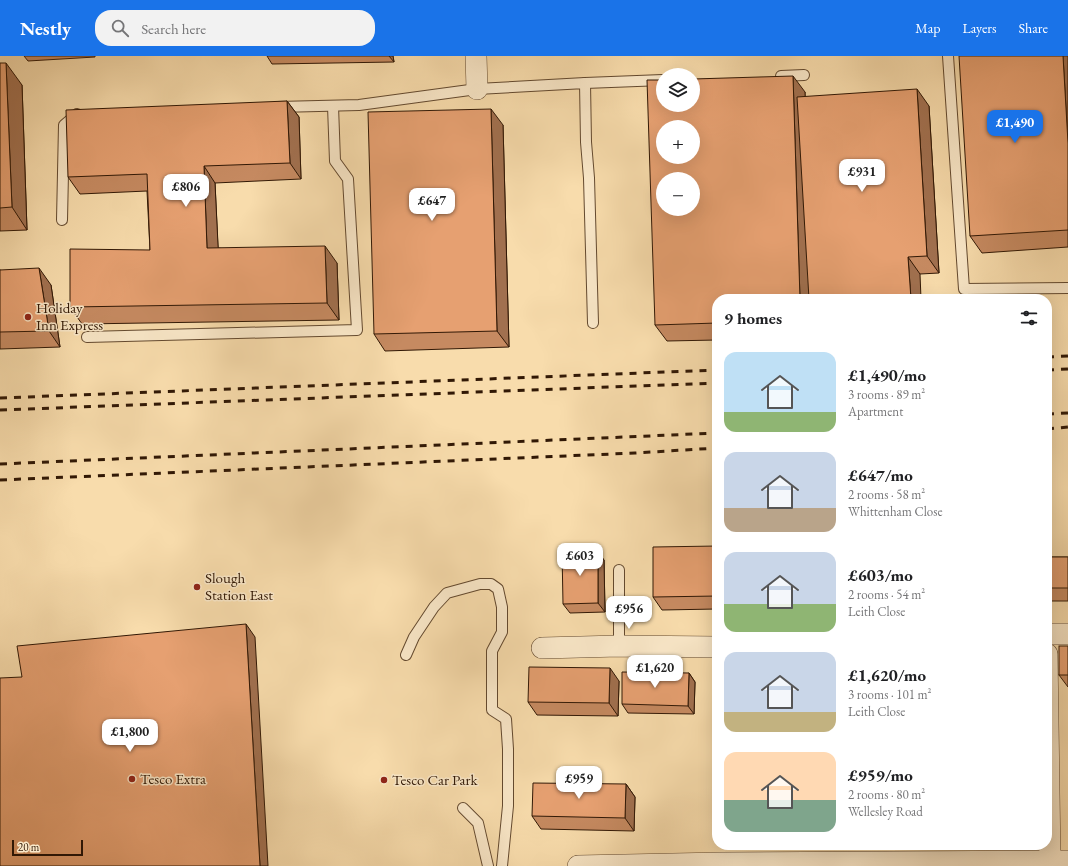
<!DOCTYPE html>
<meta charset="utf-8">
<style>
body{margin:0;font-family:"EB Garamond",serif;background:#f2f2f2;color:#202124;height:100vh;display:flex;flex-direction:column;font-size:15px;white-space:nowrap}
*{box-sizing:border-box;margin:0}
p{font-size:13px;color:#757577}
.icon{flex:none;width:22px;height:22px;fill:none;stroke:currentColor;stroke-width:2;stroke-linecap:round;stroke-linejoin:round}
.map{position:relative;flex:1;overflow:hidden}
.drawer{position:absolute;left:712px;top:238px;width:340px;height:556px;display:flex;flex-direction:column;background:#fff;border-radius:16px;box-shadow:0 4px 16px #0002}
.drawer>*{flex:none}
.fabs{position:absolute;left:656px;top:12px;display:grid;gap:8px}
.fabs a{display:grid;place-items:center;width:44px;height:44px;border-radius:50%;background:#fff;box-shadow:0 4px 16px #0002;font-size:20px}
.scale{position:absolute;left:12px;bottom:10px;width:71px;box-sizing:border-box;padding-left:4px;border:2px solid #311805;border-top:0;font-size:11px;line-height:14px;white-space:nowrap;color:#311805;-webkit-text-stroke:3px #fae8c9;paint-order:stroke}
.price{position:absolute;translate:-50% -34px;padding:0 9px;border-radius:8px;background:#fff;color:#222;font-size:13px;line-height:26px;filter:drop-shadow(0 1px 2px #0008)}
.price::after{content:'';position:absolute;left:50%;top:24px;width:12px;height:9px;margin-left:-6px;background:inherit;clip-path:polygon(0 0,100% 0,50% 100%)}
.price.selected{background:#1a73e8;color:#fff}
ul{padding:0;list-style:none}
li{display:flex;align-items:center;gap:12px;height:100px;padding:0 12px}
li span{display:grid;place-items:center;flex:none;width:112px;height:80px;border-radius:12px;color:#555}
li>.icon{margin-inline-start:auto}
span .icon{width:48px;height:48px;fill:#fffc;stroke-width:1}
li b{font-size:17px}
h2{display:flex;justify-content:space-between;align-items:center;height:48px;padding:0 12px;font-size:17px}
header{display:flex;align-items:center;gap:24px;box-sizing:border-box;height:56px;padding:0 20px;background:#1a73e8;color:#fff}
header strong{font-size:19px}
nav{display:flex;gap:22px;margin-inline-start:auto;font-size:14px}
.search{width:280px;height:36px;background:#f2f2f2;display:flex;align-items:center;gap:10px;box-sizing:border-box;padding:0 14px;border-radius:16px;color:#757577;font-size:15px}
.map>svg:first-child{display:block}
</style>
<header>
<strong>Nestly</strong>
<div class="search"><svg class="icon" aria-label="search" viewBox="0 0 24 24"><circle cx="10" cy="10" r="6"/><path d="M15 15l6 6"/></svg>Search here</div>
<nav><a>Map</a><a>Layers</a><a>Share</a></nav>
</header>
<div class="map">
<svg width="1068" height="810" viewBox="0 0 1068 810">
<rect width="100%" height="100%" fill="#f8dcac"/>
<filter id="stains"><feTurbulence type="fractalNoise" baseFrequency=".005" numOctaves="4"/><feColorMatrix values="0 0 0 0 .2 0 0 0 0 .09 0 0 0 0 .02 0 0 0 .5 -.17"/></filter>
<radialGradient id="worn" r=".72"><stop offset=".6" stop-color="#630" stop-opacity="0"/><stop offset="1" stop-color="#630" stop-opacity=".3"/></radialGradient>
<g fill="none" stroke-linecap="round" stroke-linejoin="round">
<g stroke="#63492f" stroke-width="12">
<g id="service">
<polyline points="948,0 964,233 1068,232"/>
<polyline points="781,20 804,19"/>
<polyline points="585,27 663,24"/>
<polyline points="278,51 359,49 477,33 585,27 586,86 589,122 593,267"/>
<polyline points="62,164 64,69 77,58"/>
<polyline points="87,281 357,274 348,123 335,105 333,50"/>
<polyline points="619,514 619,590"/>
<polyline points="406,599 414,581 434,551 447,537 480,528 491,528 498,533 502,551 502,576 492,595 492,654 506,663 508,693 508,750 502,810"/>
<polyline points="463,752 478,767 488,810"/>
</g>
</g>
<g stroke="#63492f" stroke-width="22">
<g id="minor">
<polyline points="476,0 477,33"/>
<polyline points="1047,578 1068,578"/>
<polyline points="542,592 619,590 717,591"/>
<polyline points="1047,598 1050,805"/>
<polyline points="578,810 720,807 1068,805"/>
</g>
</g>
<use href="#service" stroke="#fae8c9" stroke-width="10"/>
<use href="#minor" stroke="#fae8c9" stroke-width="21"/>
<g stroke="#311805" stroke-width="3" stroke-dasharray="7 7" stroke-linecap="butt">
<polyline points="1047,301 1068,300"/>
<polyline points="1047,314 1068,313"/>
<polyline points="0,342 717,314"/>
<polyline points="0,354 717,327"/>
<polyline points="1047,358 1068,357"/>
<polyline points="1047,373 1068,371"/>
<polyline points="0,408 717,377"/>
<polyline points="0,424 635,397 717,392"/>
</g>
</g>
<g fill="#c68a61" stroke="#311805">
<polygon points="24,0 95,0 95,1 28,5"/>
<polygon points="267,0 393,0 394,6 272,8"/>
<polygon points="1068,0 1068,191 982,197 970,180"/>
<polygon points="0,7 22,29 27,174 0,175"/>
<polygon points="805,36 805,41 929,50 939,217 920,218 717,243 717,284 667,285 655,269"/>
<polygon points="287,45 299,61 301,123 215,127 218,192 337,207 339,264 82,268 70,251 150,194 147,135 80,138 68,121"/>
<polygon points="503,69 509,291 385,295 374,278"/>
<polygon points="0,214 51,229 60,291 0,293"/>
<polygon points="717,490 717,553 662,554 653,541"/>
<rect x="1047" y="501" width="21" height="44"/>
<polygon points="604,504 605,556 570,557 563,548"/>
<polygon points="1068,590 1068,631 1059,619"/>
<polygon points="689,617 695,626 694,658 628,657 622,648"/>
<polygon points="619,625 618,660 537,659 528,646"/>
<polygon points="626,728 635,741 634,775 541,773 532,760"/>
</g>
<g fill="#a1704f" stroke="#311805">
<polygon points="389,0 393,0 394,6"/>
<polygon points="1063,0 1068,0 1068,87"/>
<polygon points="6,7 22,29 27,174 12,151"/>
<polygon points="793,20 805,36 811,243 800,243"/>
<polygon points="917,33 929,50 939,217 927,200"/>
<polygon points="287,45 299,61 301,123 290,107"/>
<polygon points="491,53 503,69 509,291 497,275"/>
<polygon points="204,110 215,127 219,209 207,192"/>
<polygon points="325,190 337,207 339,264 327,247"/>
<polygon points="908,201 920,218 921,243 911,243"/>
<polygon points="39,212 51,229 60,291 49,275"/>
<polygon points="598,495 604,504 605,556 598,547"/>
<polygon points="246,568 255,581 268,810 260,810"/>
<polygon points="610,612 619,625 618,660 609,647"/>
<polygon points="689,617 695,626 694,658 688,650"/>
<polygon points="626,728 635,741 634,775 625,762"/>
</g>
<g fill="#e6a071" stroke="#311805" fill-rule="evenodd">
<polygon points="959,0 1063,0 1068,87 1068,174 970,180"/>
<polygon points="0,7 6,7 12,151 0,152"/>
<path d="M793,20l7,223h-83v24l-62,2 -8,-245h16v25h30v-26zM663,71h30v30h-30zM663,123h30v30h-30z"/>
<polygon points="917,33 927,200 908,201 911,243 809,243 797,41"/>
<polygon points="287,45 290,107 204,110 207,192 325,190 327,247 70,251 70,193 150,194 147,118 68,121 66,54"/>
<polygon points="491,53 497,275 374,278 368,56"/>
<polygon points="39,212 49,275 0,276 0,214"/>
<polygon points="717,490 717,540 653,541 653,491"/>
<polygon points="562,495 598,495 598,547 563,548"/>
<rect x="1047" y="501" width="21" height="31"/>
<polygon points="246,568 260,810 0,810 0,622 22,621 17,590"/>
<rect x="1059" y="590" width="9" height="29"/>
<polygon points="529,611 610,612 609,647 528,646"/>
<polygon points="622,616 689,617 688,650 622,648"/>
<polygon points="533,727 626,728 625,762 532,760"/>
</g>
<g fill="#8f2418" stroke="#fae8c9" stroke-width="1.5">
<circle cx="28" cy="261" r="4"/>
<circle cx="197" cy="531" r="4"/>
<circle cx="132" cy="723" r="4"/>
<circle cx="384" cy="724" r="4"/>
</g>
<g text-anchor="middle" stroke-width="3" stroke-linejoin="round" paint-order="stroke">
<g font-size="15" fill="#311805" stroke="#fae8c9" text-anchor="start">
<text x="36" y="257">Holiday<tspan x="36" dy="17">Inn Express</tspan></text>
<text x="205" y="527">Slough<tspan x="205" dy="17">Station East</tspan></text>
<text x="140" y="728">Tesco Extra</text>
<text x="392" y="729">Tesco Car Park</text>
</g>
</g>
<rect width="100%" height="100%" filter="url(#stains)"/>
<rect width="100%" height="100%" fill="url(#worn)"/>
</svg>
<div class="fabs">
<a><svg class="icon" aria-label="layers" viewBox="0 0 24 24"><path d="M12 4l9 5-9 5-9-5zM3 14l9 5 9-5"/></svg></a>
<a>+</a>
<a>−</a>
</div>
<div class="scale">20 m</div>
<b class="price selected" style="left:1015px;top:88px">£1,490</b>
<b class="price" style="left:862px;top:137px">£931</b>
<b class="price" style="left:186px;top:152px">£806</b>
<b class="price" style="left:432px;top:166px">£647</b>
<b class="price" style="left:580px;top:521px">£603</b>
<b class="price" style="left:629px;top:574px">£956</b>
<b class="price" style="left:655px;top:633px">£1,620</b>
<b class="price" style="left:130px;top:697px">£1,800</b>
<b class="price" style="left:579px;top:744px">£959</b>
<section class="drawer">
<h2>9 homes<svg class="icon" aria-label="filters" viewBox="0 0 24 24"><path d="M4 7h16M4 17h16"/><circle cx="9" cy="7" r="2"/><circle cx="15" cy="17" r="2"/></svg></h2>
<ul>
<li><span style="background:linear-gradient(#bfe0f5 75%,#8fb573 0)"><svg class="icon" aria-label="home" viewBox="0 0 24 24"><path d="M3 11l9-7 9 7M6 9v11h12V9"/></svg></span><div><b>£1,490/mo</b><p>3 rooms · 89 m²</p><p>Apartment</p></div></li>
<li><span style="background:linear-gradient(#c9d6e8 70%,#b9a48a 0)"><svg class="icon" aria-label="home" viewBox="0 0 24 24"><path d="M3 11l9-7 9 7M6 9v11h12V9"/></svg></span><div><b>£647/mo</b><p>2 rooms · 58 m²</p><p>Whittenham Close</p></div></li>
<li><span style="background:linear-gradient(#c9d6e8 65%,#8fb573 0)"><svg class="icon" aria-label="home" viewBox="0 0 24 24"><path d="M3 11l9-7 9 7M6 9v11h12V9"/></svg></span><div><b>£603/mo</b><p>2 rooms · 54 m²</p><p>Leith Close</p></div></li>
<li><span style="background:linear-gradient(#c9d6e8 75%,#c2b280 0)"><svg class="icon" aria-label="home" viewBox="0 0 24 24"><path d="M3 11l9-7 9 7M6 9v11h12V9"/></svg></span><div><b>£1,620/mo</b><p>3 rooms · 101 m²</p><p>Leith Close</p></div></li>
<li><span style="background:linear-gradient(#ffd9b3 60%,#7fa58c 0)"><svg class="icon" aria-label="home" viewBox="0 0 24 24"><path d="M3 11l9-7 9 7M6 9v11h12V9"/></svg></span><div><b>£959/mo</b><p>2 rooms · 80 m²</p><p>Wellesley Road</p></div></li>
</ul>
</section>
</div>
